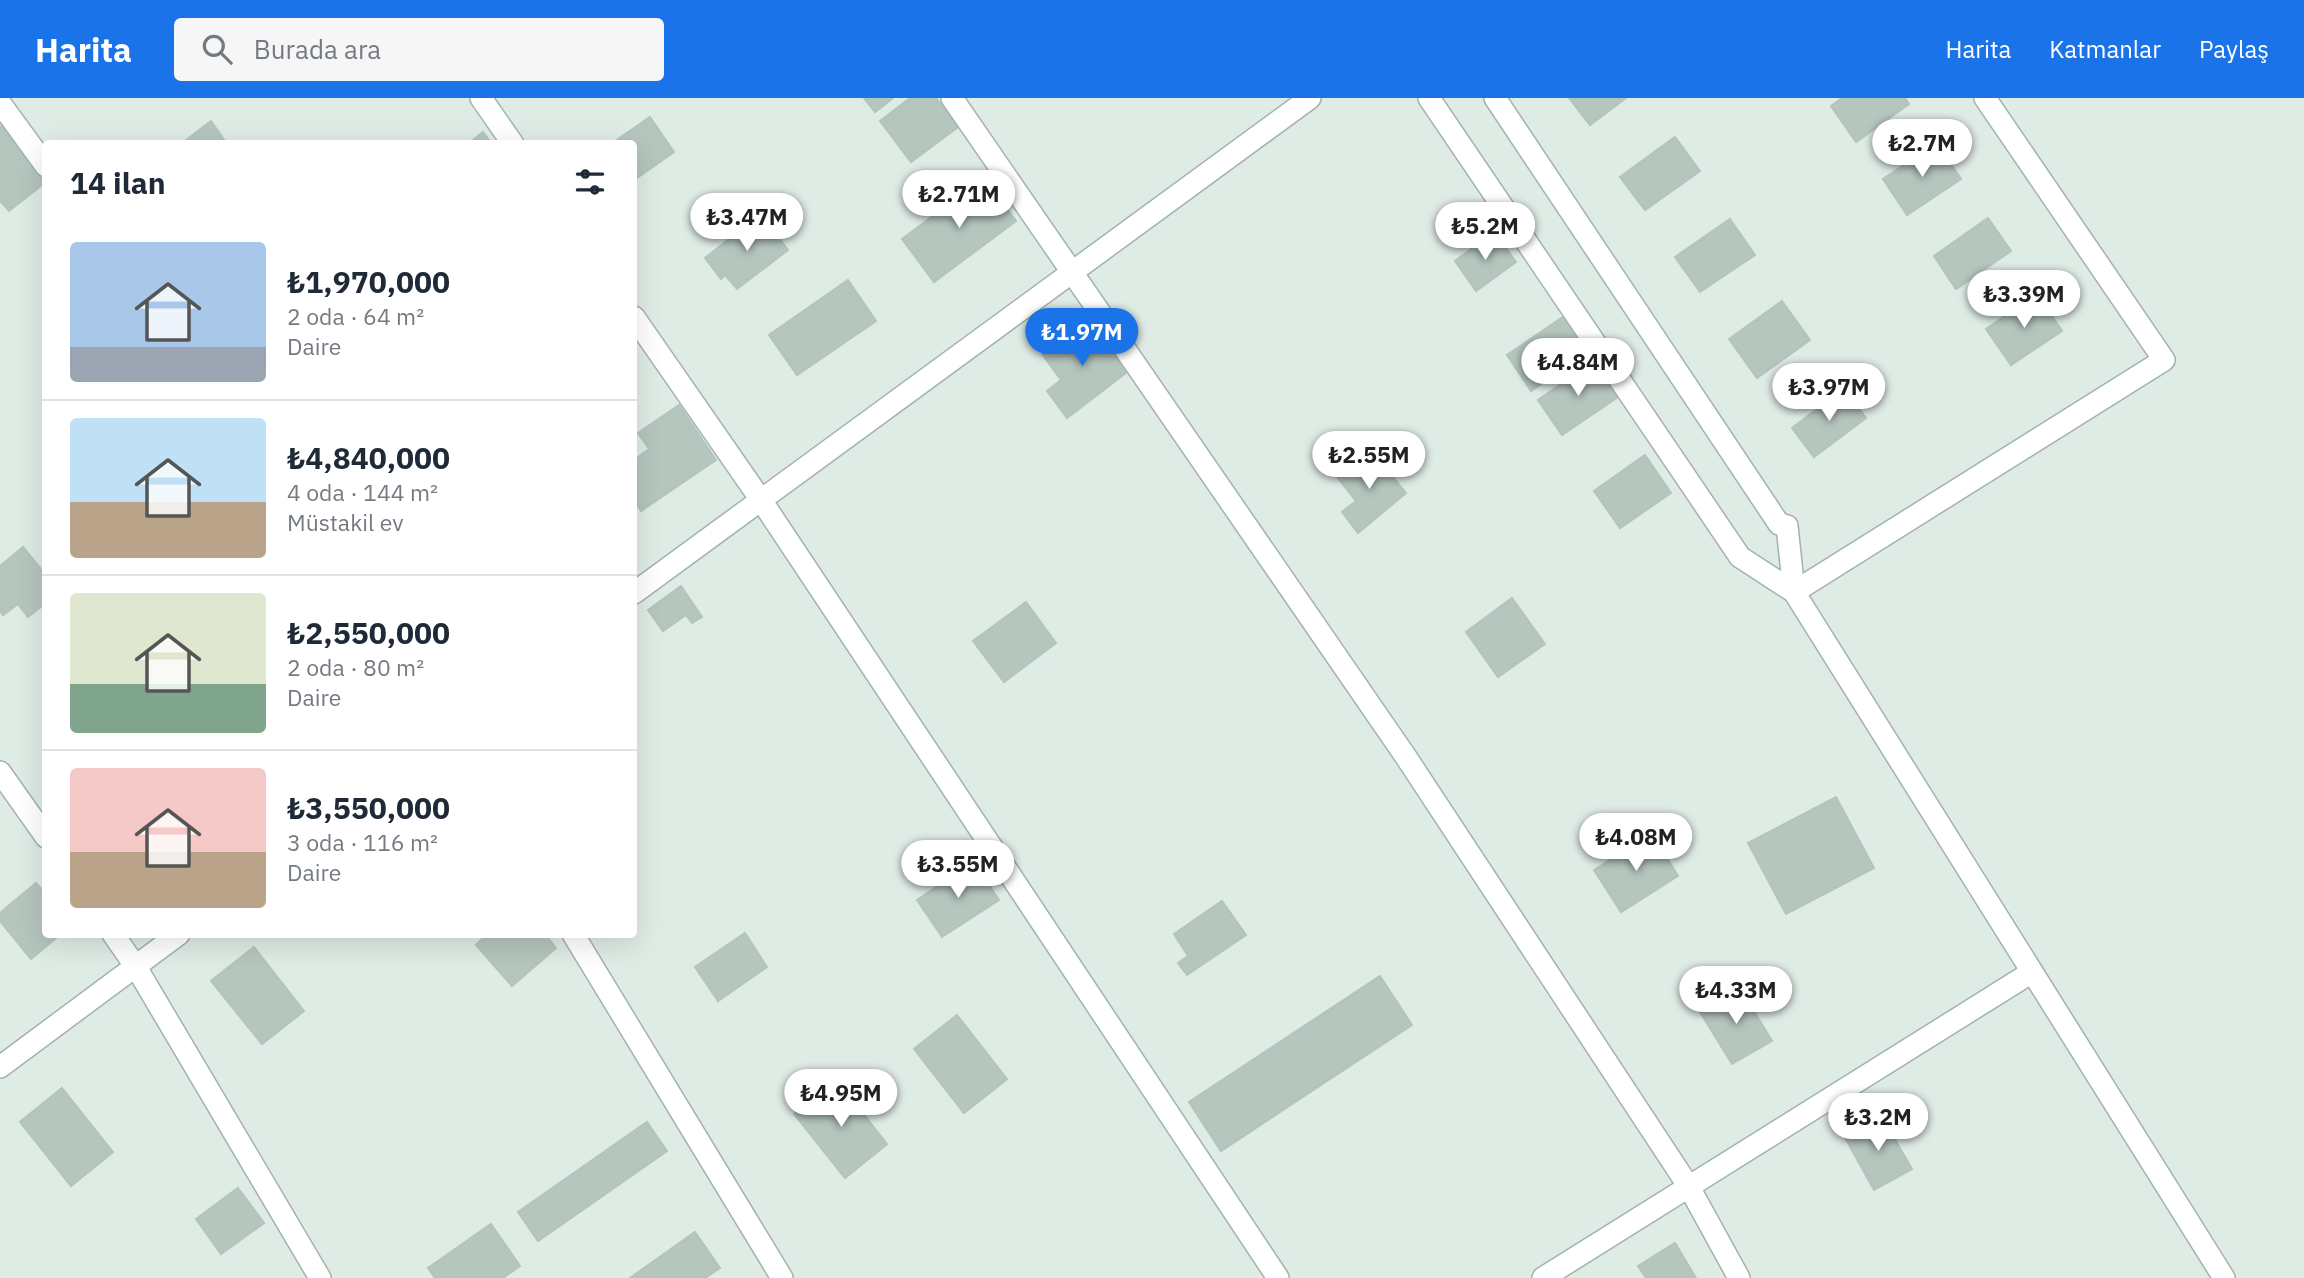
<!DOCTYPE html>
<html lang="tr">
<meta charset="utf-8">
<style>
body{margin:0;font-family:"IBM Plex Sans",sans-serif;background:#f6f6f7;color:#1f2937;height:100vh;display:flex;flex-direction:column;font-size:26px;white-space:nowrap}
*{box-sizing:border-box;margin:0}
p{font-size:23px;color:#747a83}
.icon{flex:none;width:38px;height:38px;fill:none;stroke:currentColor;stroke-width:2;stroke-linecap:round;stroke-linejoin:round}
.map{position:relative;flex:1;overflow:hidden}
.panel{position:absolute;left:42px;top:42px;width:595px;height:798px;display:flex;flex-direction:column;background:#fff;border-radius:7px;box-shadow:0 7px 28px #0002}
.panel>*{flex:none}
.price{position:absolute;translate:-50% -60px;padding:0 16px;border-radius:24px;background:#fff;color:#222;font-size:23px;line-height:46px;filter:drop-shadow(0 2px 4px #0008)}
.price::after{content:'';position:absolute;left:50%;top:42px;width:21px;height:16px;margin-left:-10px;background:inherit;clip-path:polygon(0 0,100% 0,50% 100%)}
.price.active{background:#1a73e8;color:#fff}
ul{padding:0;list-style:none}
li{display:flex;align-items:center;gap:21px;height:175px;padding:0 28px}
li+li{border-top:2px solid #e0e1e3}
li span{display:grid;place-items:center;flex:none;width:196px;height:140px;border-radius:7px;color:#555}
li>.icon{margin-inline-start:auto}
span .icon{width:84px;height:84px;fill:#fffc;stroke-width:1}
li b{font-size:30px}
h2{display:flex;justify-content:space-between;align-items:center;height:84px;padding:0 28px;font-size:30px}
header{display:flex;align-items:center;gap:42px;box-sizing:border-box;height:98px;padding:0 35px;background:#1a73e8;color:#fff}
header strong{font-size:33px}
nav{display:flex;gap:38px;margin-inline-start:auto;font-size:24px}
.search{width:490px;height:63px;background:#f6f6f7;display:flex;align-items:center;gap:18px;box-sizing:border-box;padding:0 24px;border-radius:7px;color:#747a83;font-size:26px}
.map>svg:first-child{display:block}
</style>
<header>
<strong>Harita</strong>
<div class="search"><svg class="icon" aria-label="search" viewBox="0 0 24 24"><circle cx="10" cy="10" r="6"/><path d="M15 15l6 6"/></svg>Burada ara</div>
<nav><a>Harita</a><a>Katmanlar</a><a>Paylaş</a></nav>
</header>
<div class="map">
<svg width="2304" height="1180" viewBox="0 0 2304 1180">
<rect width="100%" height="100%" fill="#dfebe5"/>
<g fill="#b5c6be" stroke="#b2c5bc" stroke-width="2">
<polygon points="864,0 893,0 875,14"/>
<polygon points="910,0 936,0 958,29 911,64 880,23"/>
<polygon points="1569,0 1626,0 1590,27"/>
<polygon points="1842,0 1905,0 1909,6 1856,44 1831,8"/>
<polygon points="650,19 674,54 634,82 634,46 611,46"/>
<polygon points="211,23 227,46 181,46"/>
<polygon points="3,27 46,80 46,84 9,113 0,103 0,29"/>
<polygon points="483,34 492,46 468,46"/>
<polygon points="1675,39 1700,73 1645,112 1620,79"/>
<polygon points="1937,45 1961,81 1907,117 1883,81"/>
<polygon points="984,80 1016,123 934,184 902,141"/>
<polygon points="761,116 788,152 737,191 725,177 721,181 705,160"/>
<polygon points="1988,120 2011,153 1956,191 1934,158"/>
<polygon points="1730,121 1755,157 1700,194 1675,159"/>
<polygon points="1494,134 1516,164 1476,193 1455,163"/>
<polygon points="848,182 876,223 797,277 769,237"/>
<polygon points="2037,196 2062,233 2011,267 1986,231"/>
<polygon points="1782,203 1810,242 1757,280 1729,241"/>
<polygon points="1563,219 1587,255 1531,293 1507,257"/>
<polygon points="1087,222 1127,274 1067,320 1047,293 1061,282 1042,256"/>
<polygon points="1593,264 1618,299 1562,337 1538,302"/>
<polygon points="1844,291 1866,320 1814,359 1792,330"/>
<polygon points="679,307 716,362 641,413 634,402 634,362 649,351 638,335"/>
<polygon points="1371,352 1406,395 1358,435 1342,414 1356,403 1337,379"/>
<polygon points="1645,357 1671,395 1620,430 1594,393"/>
<polygon points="23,449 46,477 46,505 28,519 18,506 3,517 0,513 0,468"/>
<polygon points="681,488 702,519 692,525 686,517 663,533 648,512"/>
<polygon points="1512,500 1545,546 1498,579 1466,534"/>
<polygon points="1026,504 1056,545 1004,584 973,543"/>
<polygon points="1836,699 1874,770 1786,816 1748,745"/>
<polygon points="1652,736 1678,778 1621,814 1594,772"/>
<polygon points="974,764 999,802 942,839 917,802"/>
<polygon points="36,785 46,796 46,836 61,836 31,861 0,823 0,815"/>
<polygon points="1222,803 1246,837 1187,877 1178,865 1188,858 1174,836"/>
<polygon points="745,835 767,869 718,903 695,869"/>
<polygon points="487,836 545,836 556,850 512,888 476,847"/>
<polygon points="254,849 304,913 262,946 211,883"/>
<polygon points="1380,878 1412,927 1221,1053 1189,1004"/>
<polygon points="1740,890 1772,943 1732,966 1700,914"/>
<polygon points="957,917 1007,981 964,1015 914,951"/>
<polygon points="837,982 887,1046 845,1080 794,1016"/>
<polygon points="62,990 113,1054 71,1088 20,1024"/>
<polygon points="1881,1017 1912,1071 1874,1092 1844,1038"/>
<polygon points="647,1024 667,1053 538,1143 518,1114"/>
<polygon points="238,1090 264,1125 221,1156 196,1121"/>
<polygon points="491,1126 520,1168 503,1180 435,1180 428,1170"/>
<polygon points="695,1134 720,1170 705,1180 630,1180"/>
<polygon points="1675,1145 1696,1180 1646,1180 1638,1168"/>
</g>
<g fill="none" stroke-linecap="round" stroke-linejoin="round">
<g stroke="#a2b3ac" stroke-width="24">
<g id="minor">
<polyline points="481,0 513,46"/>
<polyline points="952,0 1406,659 1689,1089 1739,1180"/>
<polyline points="1429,0 1740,459 1794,494 2224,1180"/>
<polyline points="1495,0 1779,426 1787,428 1794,494"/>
<polyline points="0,5 46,68"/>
<polyline points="634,219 761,402 1278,1180"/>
<polyline points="1794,494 2164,262 1985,0"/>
<polyline points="634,495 1310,0"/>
<polyline points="0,674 46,739"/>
<polyline points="113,836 136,869 320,1180"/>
<polyline points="573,836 782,1180"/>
<polyline points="0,969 179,836"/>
<polyline points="1543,1180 2032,874"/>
</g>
</g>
<use href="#minor" stroke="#fff" stroke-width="21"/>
</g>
</svg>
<b class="price" style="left:1922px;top:81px">₺2.7M</b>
<b class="price" style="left:959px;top:132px">₺2.71M</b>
<b class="price" style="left:747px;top:155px">₺3.47M</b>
<b class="price" style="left:1485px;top:164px">₺5.2M</b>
<b class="price" style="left:2024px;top:232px">₺3.39M</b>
<b class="price active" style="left:1082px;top:270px">₺1.97M</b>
<b class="price" style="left:1578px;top:300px">₺4.84M</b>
<b class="price" style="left:1829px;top:325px">₺3.97M</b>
<b class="price" style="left:1369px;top:393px">₺2.55M</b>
<b class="price" style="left:1636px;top:775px">₺4.08M</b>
<b class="price" style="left:958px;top:802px">₺3.55M</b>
<b class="price" style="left:1736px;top:928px">₺4.33M</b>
<b class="price" style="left:841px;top:1031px">₺4.95M</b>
<b class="price" style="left:1878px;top:1055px">₺3.2M</b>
<section class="panel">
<h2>14 ilan<svg class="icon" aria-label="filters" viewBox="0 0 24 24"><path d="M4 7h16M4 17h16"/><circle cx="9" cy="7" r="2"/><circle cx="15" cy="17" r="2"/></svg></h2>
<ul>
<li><span style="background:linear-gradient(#a9c7e8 75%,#9aa5b1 0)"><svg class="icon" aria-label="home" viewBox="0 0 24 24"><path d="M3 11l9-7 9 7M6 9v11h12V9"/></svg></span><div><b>₺1,970,000</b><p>2 oda · 64 m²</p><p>Daire</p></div></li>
<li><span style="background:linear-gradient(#bfe0f5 60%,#b9a48a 0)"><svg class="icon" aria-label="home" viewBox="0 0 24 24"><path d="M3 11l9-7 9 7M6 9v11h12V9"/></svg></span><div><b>₺4,840,000</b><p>4 oda · 144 m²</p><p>Müstakil ev</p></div></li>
<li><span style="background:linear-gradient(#dfe7d0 65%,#7fa58c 0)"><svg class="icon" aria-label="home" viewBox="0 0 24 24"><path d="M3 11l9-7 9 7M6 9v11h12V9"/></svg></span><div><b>₺2,550,000</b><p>2 oda · 80 m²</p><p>Daire</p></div></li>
<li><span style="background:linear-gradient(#f6c9c9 60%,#b9a48a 0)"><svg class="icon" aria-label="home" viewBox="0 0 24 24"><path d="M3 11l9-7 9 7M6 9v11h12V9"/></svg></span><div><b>₺3,550,000</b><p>3 oda · 116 m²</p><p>Daire</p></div></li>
</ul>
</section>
</div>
